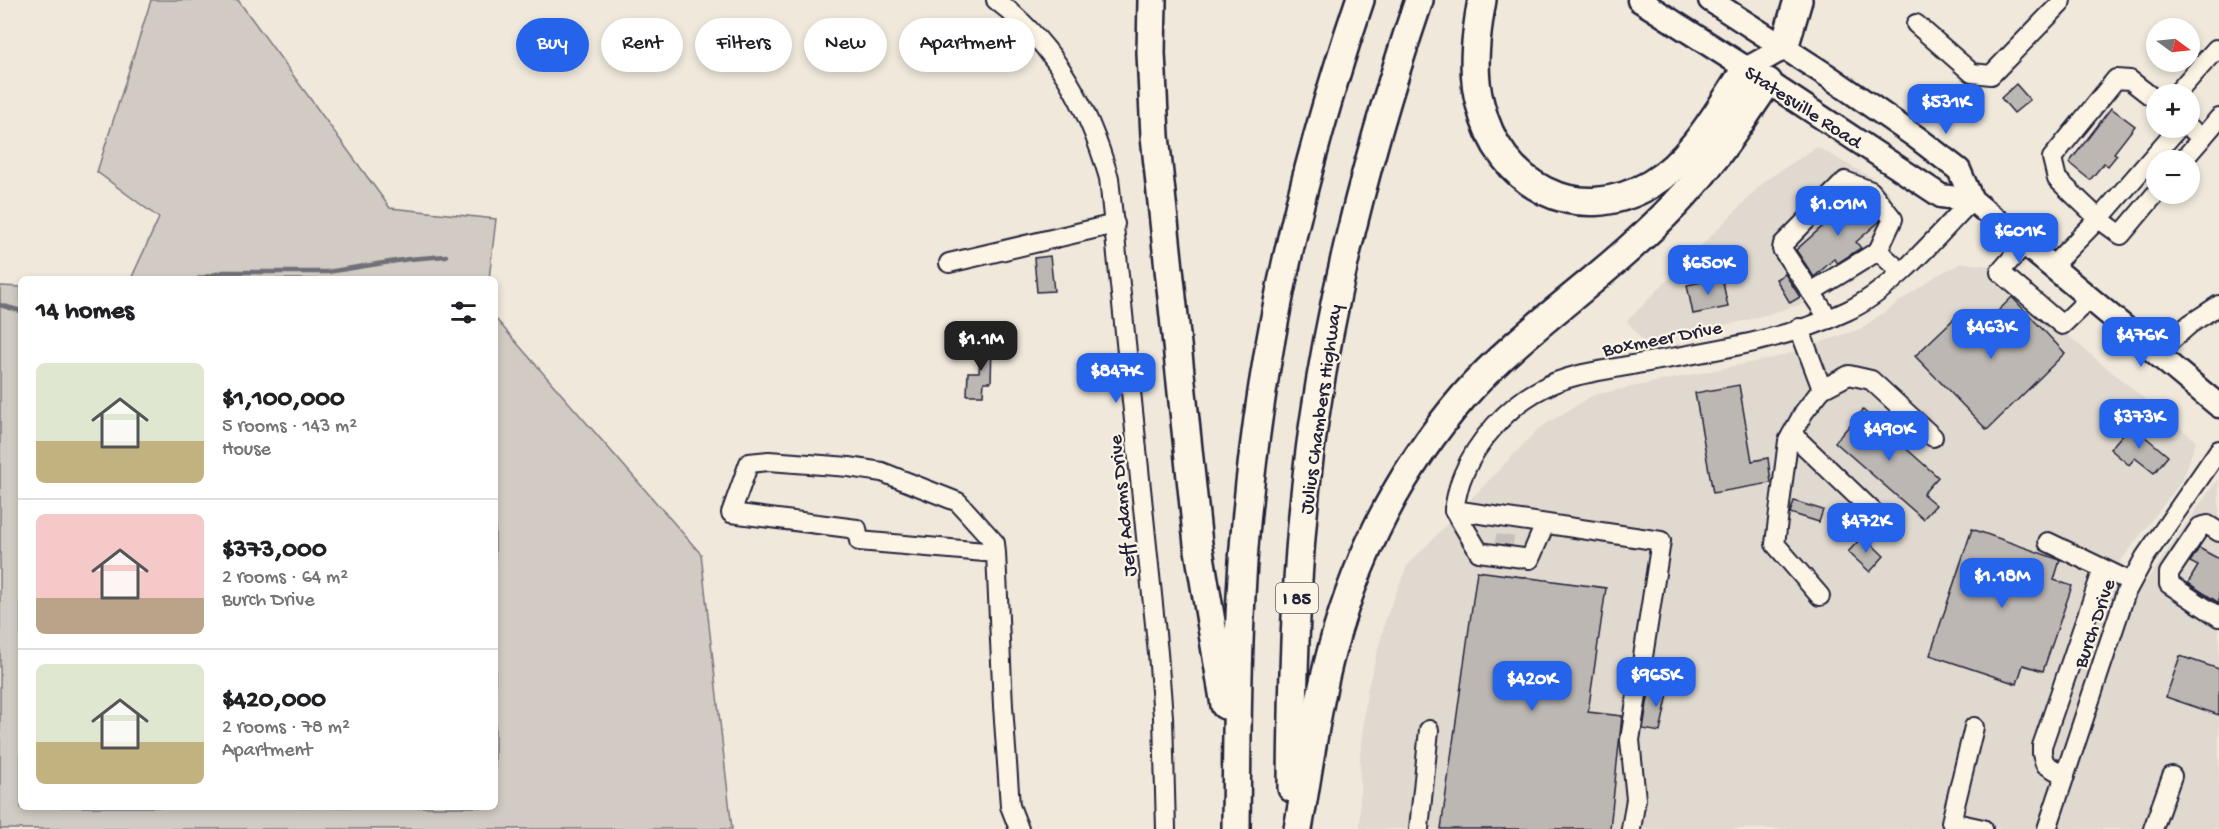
<!DOCTYPE html>
<meta charset="utf-8">
<style>
body{margin:0;font-family:"Gochi Hand",sans-serif;background:#f2f2f2;color:#202124;height:100vh;display:flex;flex-direction:column;font-size:22px;white-space:nowrap}
*{box-sizing:border-box;margin:0}
p{font-size:20px;color:#757577}
.icon{flex:none;width:33px;height:33px;fill:none;stroke:currentColor;stroke-width:2;stroke-linecap:round;stroke-linejoin:round}
.map{position:relative;flex:1;overflow:hidden}
.side{position:absolute;left:18px;top:276px;width:480px;height:534px;display:flex;flex-direction:column;background:#fff;border-radius:9px;box-shadow:0 3px 9px #0003}
.side>*{flex:none}
.banner{position:absolute;left:516px;top:18px;width:570px;height:54px;display:flex;gap:12px}
.needle{width:39px;rotate:105deg}
.fabs{position:absolute;left:2146px;top:18px;display:grid;gap:12px}
.fabs a{display:grid;place-items:center;width:54px;height:54px;border-radius:50%;background:#fff;box-shadow:0 3px 9px #0003;font-size:30px}
.price{position:absolute;translate:-50% -51px;padding:0 14px;border-radius:12px;background:#2563eb;color:#fff;font-size:20px;line-height:39px;filter:drop-shadow(0 2px 3px #0008)}
.price::after{content:'';position:absolute;left:50%;top:36px;width:18px;height:14px;margin-left:-9px;background:inherit;clip-path:polygon(0 0,100% 0,50% 100%)}
.price.current{background:#222;color:#fff}
ul{padding:0;list-style:none}
li{display:flex;align-items:center;gap:18px;height:150px;padding:0 18px}
li+li{border-top:2px solid #e0e0e0}
li span{display:grid;place-items:center;flex:none;width:168px;height:120px;border-radius:9px;color:#555}
li>.icon{margin-inline-start:auto}
span .icon{width:72px;height:72px;fill:#fffc;stroke-width:1}
li b{font-size:26px}
h2{display:flex;justify-content:space-between;align-items:center;height:72px;padding:0 18px;font-size:26px}
.tag{padding:0 21px;border-radius:27px;background:#fff;box-shadow:0 3px 9px #0003;font-size:21px;line-height:54px}
.tag.current{background:#2563eb;color:#fff}
.map>svg:first-child{display:block}
</style>
<div class="map">
<svg width="2219" height="829" viewBox="0 0 2219 829">
<rect width="100%" height="100%" fill="#efe8db"/>
<filter id="ink" filterUnits="userSpaceOnUse"><feTurbulence type="fractalNoise" baseFrequency=".0167" numOctaves="2"/><feDisplacementMap in="SourceGraphic" scale="12" xChannelSelector="R" yChannelSelector="G"/><feConvolveMatrix kernelMatrix="1 2 1 2 8 2 1 2 1" color-interpolation-filters="sRGB"/></filter>
<g filter="url(#ink)">
<g fill="#e0d9cf">
<polygon points="1817,147 1874,179 1889,192 1897,223 1890,251 1854,281 1816,300 1744,321 1643,341 1627,321 1766,180"/>
<polygon points="1962,263 1993,266 2045,317 2196,441 2183,479 2120,562 2143,586 2219,477 2219,829 1360,829 1360,756 1367,691 1387,615 1407,566 1538,429 1593,395 1778,357 1860,329 1939,274"/>
</g>
<g fill="#d1cbc3" stroke="#7a767f" stroke-width="1.5">
<polygon points="151,0 238,0 390,208 496,219 489,279 131,279 159,218 97,172"/>
<polygon points="0,286 21,287 21,807 495,807 495,318 701,554 732,829 0,829"/>
</g>
<g fill="none" stroke-linecap="round" stroke-linejoin="round">
<g stroke="#716f79" stroke-width="4.5">
<polyline points="198,279 224,272 327,272 409,259 446,256"/>
<polyline points="0,305 21,311"/>
</g>
</g>
<g fill="#bcb7b3" stroke="#22223b" stroke-width="1.5">
<polygon points="2016,84 2030,100 2014,113 2001,98"/>
<polygon points="2111,108 2135,126 2114,153 2117,155 2108,166 2104,163 2090,180 2069,163"/>
<polygon points="1856,197 1860,199 1880,221 1856,242 1861,248 1838,263 1834,259 1814,277 1796,250"/>
<polygon points="1050,256 1054,291 1037,292 1034,258"/>
<polygon points="1785,274 1800,297 1790,303 1776,279"/>
<polygon points="1722,278 1728,307 1693,314 1687,285"/>
<polygon points="2012,297 2065,353 1987,430 1915,356 1962,311 1980,329"/>
<polygon points="981,342 992,343 991,382 984,382 983,395 967,395 968,372 979,372"/>
<polygon points="1739,385 1752,461 1768,458 1771,483 1713,493 1695,393"/>
<polygon points="1863,410 1938,477 1923,494 1936,505 1923,519 1835,442"/>
<polygon points="2131,425 2168,456 2154,473 2135,458 2129,465 2110,449"/>
<polygon points="1794,501 1823,510 1819,522 1790,513"/>
<polygon points="1972,529 2060,560 2054,580 2072,586 2043,671 2023,665 2017,684 1930,655"/>
<polygon points="1863,536 1884,556 1870,572 1848,552"/>
<polygon points="2199,548 2219,559 2219,603 2188,583 2198,566 2190,562"/>
<polygon points="1477,571 1606,588 1588,712 1622,716 1610,829 1441,829"/>
<polygon points="2180,656 2219,669 2219,715 2166,697"/>
<polygon points="1650,685 1669,689 1660,732 1643,729"/>
</g>
<g fill="none" stroke-linecap="round" stroke-linejoin="round">
<polyline stroke="#c6c0bb" stroke-width="18" stroke-dasharray="18 9" stroke-linecap="butt" points="1495,543 1521,547"/>
<g stroke="#22223b" stroke-width="22">
<g id="minor">
<path d="M996,0c61,47 92,106 113,178l49,475 5,64 3,112"/>
<polyline points="1916,24 1972,73 1991,75 2060,4 2061,0"/>
<polyline points="2176,94 2216,49 2219,52"/>
<polyline points="2157,101 2130,80 2116,79 2052,158 2057,179 2099,219 2121,235 2157,192"/>
<polyline points="2190,128 2202,138 2219,118"/>
<polyline points="2183,160 2202,138"/>
<polyline points="2025,243 2000,272 2062,325 2090,298"/>
<polyline points="949,263 1115,224"/>
<polyline points="2052,266 2105,212 2178,128"/>
<polyline points="1811,292 1878,251"/>
<polyline points="1829,319 1782,249 1783,244 1845,181 1871,191 1893,219 1878,251 1901,272"/>
<polyline points="1799,328 1822,389 1804,412 1788,441 1775,544 1820,596"/>
<polyline points="2156,354 2190,324 2219,305"/>
<polyline points="1822,389 1849,375 1871,380 1933,437"/>
<polyline points="1792,434 1886,524"/>
<path d="M1454,510c2,-12 4,-24 9,-35 14,-34 45,-69 78,-86 27,-15 61,-18 91,-24 71,-13 150,-23 215,-54 46,-21 90,-75 125,-111"/>
<polyline points="1454,510 1661,541 1630,740 1636,799 1631,829"/>
<polyline points="1454,510 1479,552 1530,559 1545,524"/>
<polyline points="2219,532 2208,525 2200,527 2169,573 2169,584 2219,617"/>
<polyline points="2048,542 2131,582"/>
<polyline points="996,553 859,541 857,529 731,513 749,463 769,461 849,467 882,472 958,502 995,543 996,553 1003,706 1010,806 1019,829"/>
<polyline points="1974,727 1951,822 1983,829"/>
<polyline points="2065,776 2045,764 2042,754 2042,746 2103,569"/>
<polyline points="1419,829 1429,730"/>
<polyline points="2047,829 2126,592 2145,557 2219,450"/>
<polyline points="2153,829 2172,776"/>
</g>
</g>
<g stroke="#22223b" stroke-width="27">
<g id="major">
<polyline points="1639,0 1768,82 1941,196 1972,200"/>
<polyline points="1710,0 1828,76 1916,137 1959,170 1972,200 2219,406"/>
<polyline points="1746,69 1784,48"/>
</g>
</g>
<g stroke="#22223b" stroke-width="32">
<g id="highway">
<polyline points="1152,0 1151,53 1155,136 1198,544 1225,705"/>
<path d="M1482,0c-6,33 -11,71 -2,104 19,81 96,124 171,80 42,-25 68,-75 95,-115"/>
<polyline points="1784,48 1798,0"/>
<path d="M1292,788c1,-122 4,-245 22,-366 21,-144 58,-284 105,-422"/>
<path d="M1236,829c1,-98 1,-196 9,-294 15,-183 56,-362 115,-535"/>
<path d="M1298,829c11,-60 18,-121 34,-180 25,-93 69,-180 132,-253 49,-56 112,-99 167,-149 28,-25 56,-53 79,-83 21,-26 39,-55 58,-82"/>
</g>
</g>
<use href="#minor" stroke="#fcf5e5" stroke-width="18"/>
<use href="#major" stroke="#fcf5e5" stroke-width="22"/>
<use href="#highway" stroke="#fcf5e5" stroke-width="27"/>
</g>
</g>
<g text-anchor="middle" stroke-width="4.5" stroke-linejoin="round" paint-order="stroke">
<rect fill="#fcf5e5" stroke="#63616e" stroke-width="1.5" x="1276" y="583" width="42" height="30" rx="4.5"/>
<g font-size="18" font-weight="bold" fill="#22223b">
<text x="1297" y="604">I 85</text>
</g>
<g font-size="20" fill="#22223b" stroke="#fcf5e5">
<text transform="translate(1804 106) rotate(33)" y="7">Statesville Road</text>
<text transform="translate(1662 337) rotate(-11)" y="7">Boxmeer Drive</text>
<text transform="translate(1319 409) rotate(-82)" y="7">Julius Chambers Highway</text>
<text transform="translate(1121 506) rotate(-96)" y="7">Jeff Adams Drive</text>
<text transform="translate(2093 623) rotate(-71)" y="7">Burch Drive</text>
</g>
</g>
</svg>
<div class="fabs">
<a><svg class="needle" viewBox="-14 -14 28 28"><path d="M0-13l5 13h-10z" fill="#e53935"/><path d="M0 13l5-13h-10z" fill="#757577"/></svg></a>
<a>+</a>
<a>−</a>
</div>
<b class="price" style="left:1946px;top:135px">$531K</b>
<b class="price" style="left:1838px;top:237px">$1.01M</b>
<b class="price" style="left:2019px;top:264px">$601K</b>
<b class="price" style="left:1708px;top:296px">$650K</b>
<b class="price" style="left:1991px;top:360px">$463K</b>
<b class="price" style="left:2141px;top:368px">$476K</b>
<b class="price current" style="left:981px;top:372px">$1.1M</b>
<b class="price" style="left:1116px;top:404px">$847K</b>
<b class="price" style="left:2139px;top:450px">$373K</b>
<b class="price" style="left:1889px;top:462px">$490K</b>
<b class="price" style="left:1866px;top:554px">$472K</b>
<b class="price" style="left:2002px;top:609px">$1.18M</b>
<b class="price" style="left:1656px;top:708px">$965K</b>
<b class="price" style="left:1532px;top:712px">$420K</b>
<div class="banner">
<a class="tag current">Buy</a>
<a class="tag">Rent</a>
<a class="tag">Filters</a>
<a class="tag">New</a>
<a class="tag">Apartment</a>
</div>
<section class="side">
<h2>14 homes<svg class="icon" aria-label="filters" viewBox="0 0 24 24"><path d="M4 7h16M4 17h16"/><circle cx="9" cy="7" r="2"/><circle cx="15" cy="17" r="2"/></svg></h2>
<ul>
<li><span style="background:linear-gradient(#dfe7d0 65%,#c2b280 0)"><svg class="icon" aria-label="home" viewBox="0 0 24 24"><path d="M3 11l9-7 9 7M6 9v11h12V9"/></svg></span><div><b>$1,100,000</b><p>5 rooms · 143 m²</p><p>House</p></div></li>
<li><span style="background:linear-gradient(#f6c9c9 70%,#b9a48a 0)"><svg class="icon" aria-label="home" viewBox="0 0 24 24"><path d="M3 11l9-7 9 7M6 9v11h12V9"/></svg></span><div><b>$373,000</b><p>2 rooms · 64 m²</p><p>Burch Drive</p></div></li>
<li><span style="background:linear-gradient(#dfe7d0 65%,#c2b280 0)"><svg class="icon" aria-label="home" viewBox="0 0 24 24"><path d="M3 11l9-7 9 7M6 9v11h12V9"/></svg></span><div><b>$420,000</b><p>2 rooms · 78 m²</p><p>Apartment</p></div></li>
</ul>
</section>
</div>
